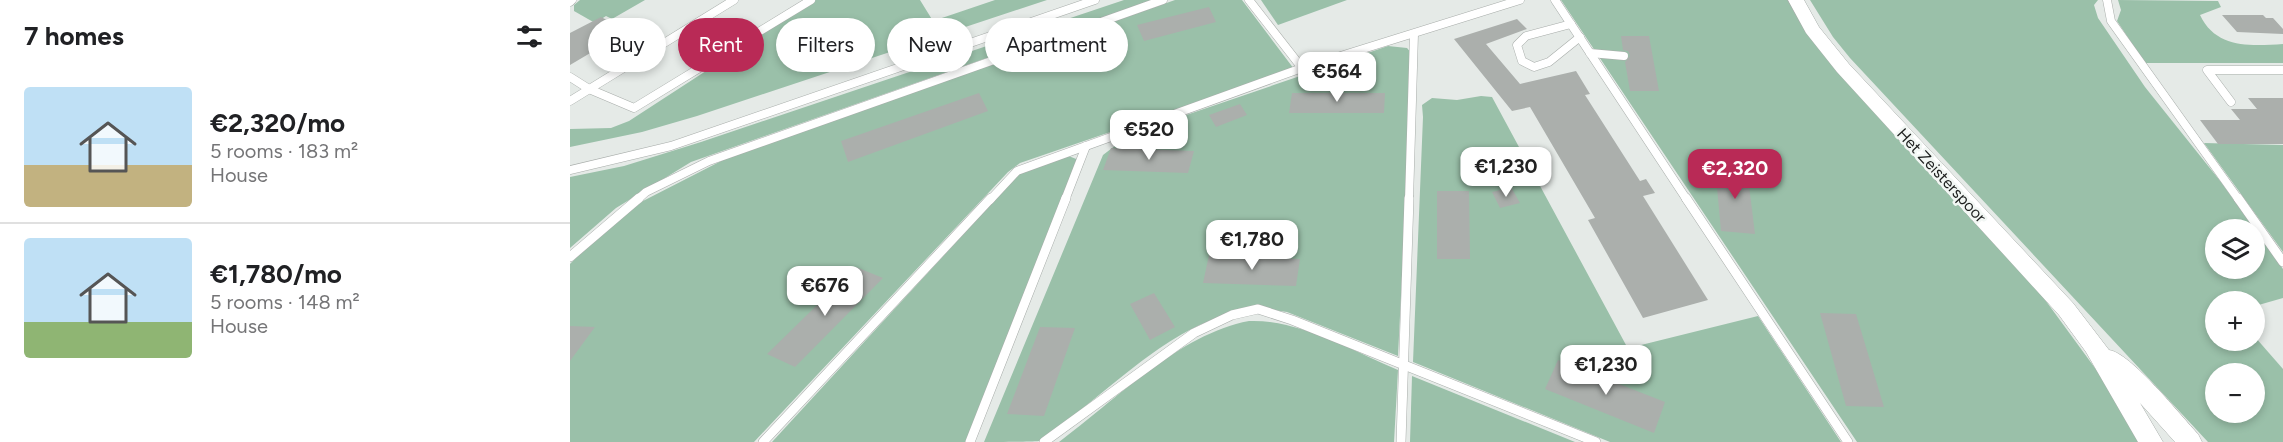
<!DOCTYPE html>
<meta charset="utf-8">
<style>
body{margin:0;font-family:Figtree,sans-serif;background:#f2f2f2;color:#202124;height:100vh;display:flex;flex-direction:column;font-size:22px;white-space:nowrap}
*{box-sizing:border-box;margin:0}
p{font-size:20px;color:#757577}
.icon{flex:none;width:33px;height:33px;fill:none;stroke:currentColor;stroke-width:2;stroke-linecap:round;stroke-linejoin:round}
.map{position:relative;flex:1;overflow:hidden}
.panel{display:flex;flex-direction:column;background:#fff;width:570px}
.panel>*{flex:none}
.hud{position:absolute;left:18px;top:18px;width:570px;height:54px;display:flex;gap:12px}
.tools{position:absolute;left:1635px;top:219px;display:grid;gap:12px}
.tools a{display:grid;place-items:center;width:60px;height:60px;border-radius:50%;background:#fff;box-shadow:0 3px 9px #0003;font-size:30px}
.price{position:absolute;translate:-50% -51px;padding:0 14px;border-radius:12px;background:#fff;color:#222;font-size:20px;line-height:39px;filter:drop-shadow(0 2px 3px #0008)}
.price::after{content:'';position:absolute;left:50%;top:36px;width:18px;height:14px;margin-left:-9px;background:inherit;clip-path:polygon(0 0,100% 0,50% 100%)}
.price.selected{background:#b92a56;color:#fff}
ul{padding:0;list-style:none}
li{display:flex;align-items:center;gap:18px;height:150px;padding:0 24px}
li+li{border-top:2px solid #e0e0e0}
li span{display:grid;place-items:center;flex:none;width:168px;height:120px;border-radius:6px;color:#555}
li>.icon{margin-inline-start:auto}
span .icon{width:72px;height:72px;fill:#fffc;stroke-width:1}
li b{font-size:26px}
h2{display:flex;justify-content:space-between;align-items:center;height:72px;padding:0 24px;font-size:26px}
.chip{padding:0 21px;border-radius:27px;background:#fff;box-shadow:0 3px 9px #0003;font-size:21px;line-height:54px}
.chip.selected{background:#b92a56;color:#fff}
main{display:flex;flex:1;min-height:0}
.map>svg:first-child{display:block}
</style>
<main>
<section class="panel">
<h2>7 homes<svg class="icon" aria-label="filters" viewBox="0 0 24 24"><path d="M4 7h16M4 17h16"/><circle cx="9" cy="7" r="2"/><circle cx="15" cy="17" r="2"/></svg></h2>
<ul>
<li><span style="background:linear-gradient(#bfe0f5 65%,#c2b280 0)"><svg class="icon" aria-label="home" viewBox="0 0 24 24"><path d="M3 11l9-7 9 7M6 9v11h12V9"/></svg></span><div><b>€2,320/mo</b><p>5 rooms · 183 m²</p><p>House</p></div></li>
<li><span style="background:linear-gradient(#bfe0f5 70%,#8fb573 0)"><svg class="icon" aria-label="home" viewBox="0 0 24 24"><path d="M3 11l9-7 9 7M6 9v11h12V9"/></svg></span><div><b>€1,780/mo</b><p>5 rooms · 148 m²</p><p>House</p></div></li>
</ul>
</section>
<div class="map">
<svg width="1713" height="442" viewBox="0 0 1713 442">
<rect width="100%" height="100%" fill="#e5eae7"/>
<g fill="#9ac0a9" fill-rule="evenodd">
<polygon points="10,0 75,0 42,19 36,16 25,23 4,11 4,5"/>
<polygon points="245,0 350,0 363,21 425,0 477,0 127,116 72,132 0,147 0,129 41,128 59,121"/>
<polygon points="554,0 582,0 121,162 46,208 0,248 0,177 54,166 131,142"/>
<polygon points="605,0 672,0 724,69 450,163 438,172 184,442 0,442 0,264 25,238 73,201 157,158"/>
<polygon points="691,0 777,0 708,25"/>
<polygon points="991,0 1218,0 1239,36 1473,297 1533,379 1569,442 1287,442"/>
<path d="M1240,0h288l-4,5 4,13 47,69 76,95 62,87v29l-28,8 -1,-4h-38v38h38l1,-3 28,32v73h-75l-358,-384 -17,-21zM1646,230h38v38h-38zM1646,374h38v38h-38z"/>
<path d="M1548,0l100,1 3,6 -21,8c16,34 51,31 83,29v19h-138l-28,-42 4,-11z"/>
<path d="M818,46l19,2 6,7 -15,301 -111,-44c-83,-15 -148,53 -208,99 -12,10 -26,23 -40,30 -10,1 -42,1 -55,1l119,-287 13,-10 35,-18z"/>
<polygon points="911,96 922,97 1056,345 1067,346 1188,316 1271,442 1040,442 843,362 853,117 852,105 862,98 887,100"/>
<polygon points="1634,143 1713,145 1713,252"/>
<polygon points="496,155 514,162 398,442 202,442 447,176 459,168"/>
<path d="M679,321c49,-2 104,30 149,49l-4,72h-335c57,-42 120,-108 190,-121z"/>
<polygon points="842,376 1005,442 840,442"/>
</g>
<g fill="#abafac">
<polygon points="639,7 646,22 574,41 567,25"/>
<polygon points="1652,15 1693,15 1696,18 1703,18 1713,29 1713,34 1667,32"/>
<polygon points="31,17 52,28 43,33 49,36 0,65 0,33"/>
<polygon points="947,19 957,29 916,44 950,84 1006,71 1020,94 1015,95 1070,181 1076,179 1085,193 1073,196 1138,300 1073,318 1018,220 1025,218 960,107 942,111 884,39"/>
<polygon points="1051,36 1079,36 1089,91 1060,91 1055,62 1060,56 1058,51 1053,50"/>
<polygon points="409,93 418,111 278,162 271,141"/>
<polygon points="722,93 815,93 814,113 719,113"/>
<polygon points="1678,98 1713,98 1713,144 1648,144 1630,120 1670,120 1661,109 1687,109"/>
<polygon points="670,104 677,115 646,127 639,115"/>
<polygon points="541,148 624,151 618,173 533,170"/>
<polygon points="1145,166 1177,169 1185,234 1151,231"/>
<polygon points="941,187 950,203 930,208 922,192"/>
<polygon points="867,191 899,191 900,259 867,259"/>
<polygon points="639,255 730,259 726,286 633,283"/>
<polygon points="286,267 313,278 225,367 197,354"/>
<polygon points="584,293 605,327 580,340 560,304"/>
<polygon points="1250,313 1286,314 1314,407 1276,406"/>
<polygon points="0,326 25,327 0,361"/>
<polygon points="470,327 505,328 474,416 437,414"/>
<polygon points="988,360 1095,402 1084,433 975,389"/>
</g>
<g fill="none" stroke-linecap="round" stroke-linejoin="round">
<g stroke="#a8adaa" stroke-width="9">
<g id="service-far1">
<polyline points="679,0 732,68"/>
<polyline points="985,0 1117,200"/>
<polyline points="1537,0 1541,21 1669,200"/>
<polyline points="0,2 2,0"/>
<polyline points="1001,24 956,36 947,45 952,61 964,67 979,62 1010,37"/>
<polyline points="1020,53 1054,56"/>
<polyline points="0,77 19,89 64,108 241,0"/>
<polyline points="0,101 164,0"/>
<polyline points="1661,102 1637,70 1713,70"/>
<polyline points="0,170 101,146 525,0"/>
<polyline points="67,200 76,192 139,161 593,0"/>
<polyline points="420,200 447,171 732,68 950,0"/>
<polyline points="495,200 516,146"/>
<polyline points="839,200 844,34"/>
</g>
</g>
<g stroke="#a8adaa" stroke-width="10">
<g id="service">
<polyline points="1116,198 1278,442"/>
<polyline points="1668,198 1713,262"/>
<polyline points="0,257 69,198"/>
<polyline points="193,442 421,198"/>
<polyline points="400,442 496,198"/>
<polyline points="474,442 624,333 662,315 688,309 722,320 1026,442"/>
<polyline points="831,442 839,198"/>
</g>
</g>
<g stroke="#a8adaa" stroke-width="1">
<path id="tertiary" d="M1218,0h16l15,27 30,37 224,239 36,47c22,3 72,66 89,84l4,8h-27l-35,-39 23,39h-25l-52,-90 -27,-37 -222,-243 -31,-39z"/>
</g>
<use href="#service-far1" stroke="#fff" stroke-width="8"/>
<use href="#service" stroke="#fff" stroke-width="9"/>
<use href="#tertiary" fill="#fff" fill-rule="evenodd"/>
</g>
<g text-anchor="middle" stroke-width="5" stroke-linejoin="round" paint-order="stroke">
<g font-size="16" fill="#1c1e1d" stroke="#f2f7f4">
<text transform="translate(1372 175) rotate(47)" y="6">Het Zeisterspoor</text>
</g>
</g>
</svg>
<div class="tools">
<a><svg class="icon" aria-label="layers" viewBox="0 0 24 24"><path d="M12 4l9 5-9 5-9-5zM3 14l9 5 9-5"/></svg></a>
<a>+</a>
<a>−</a>
</div>
<b class="price" style="left:767px;top:103px">€564</b>
<b class="price" style="left:579px;top:161px">€520</b>
<b class="price" style="left:936px;top:198px">€1,230</b>
<b class="price selected" style="left:1165px;top:200px">€2,320</b>
<b class="price" style="left:682px;top:271px">€1,780</b>
<b class="price" style="left:255px;top:317px">€676</b>
<b class="price" style="left:1036px;top:396px">€1,230</b>
<div class="hud">
<a class="chip">Buy</a>
<a class="chip selected">Rent</a>
<a class="chip">Filters</a>
<a class="chip">New</a>
<a class="chip">Apartment</a>
</div>
</div>
</main>
